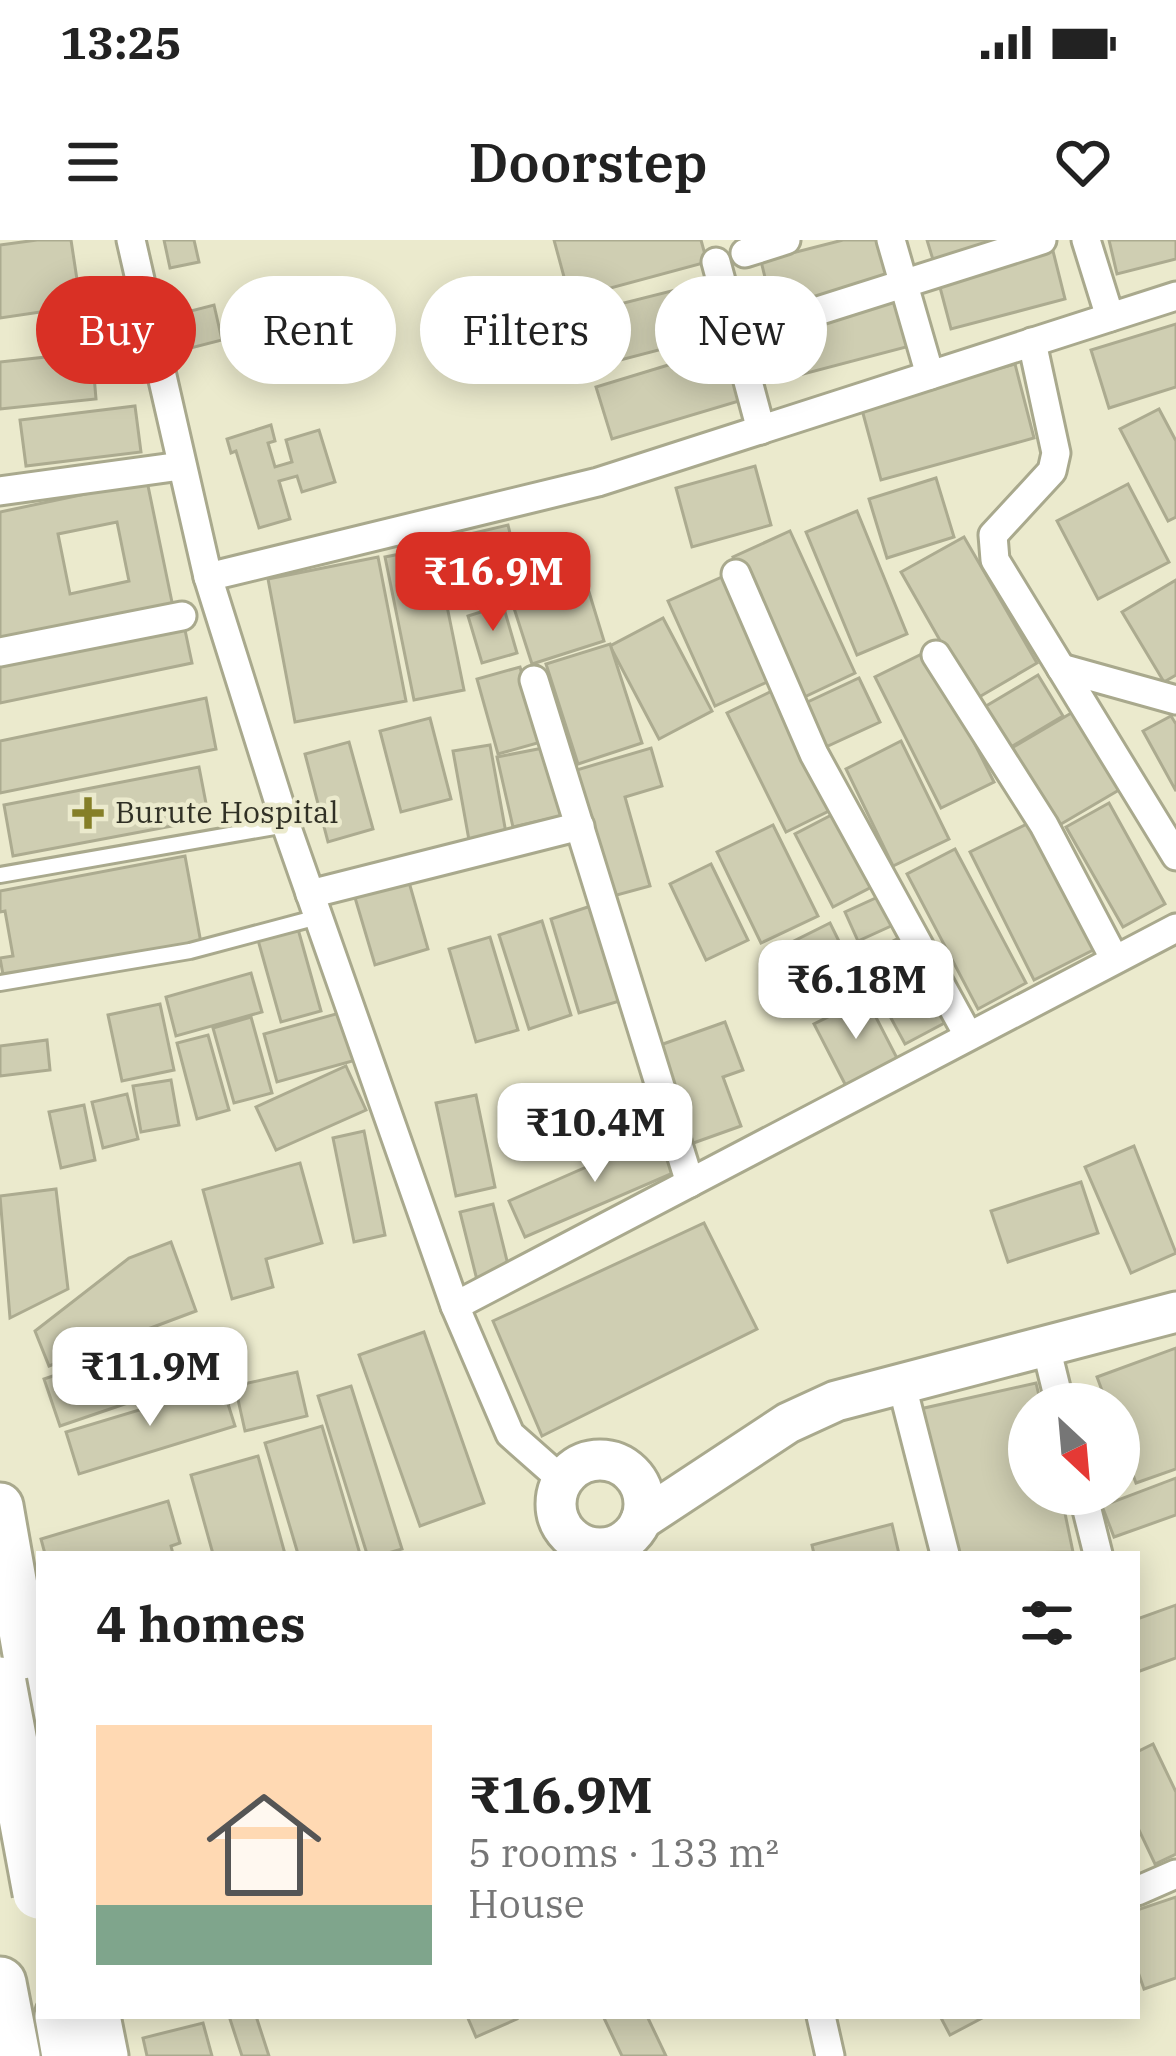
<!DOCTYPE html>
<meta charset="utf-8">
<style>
body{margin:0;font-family:"IBM Plex Serif",serif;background:#f6f6f6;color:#222;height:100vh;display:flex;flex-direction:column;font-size:45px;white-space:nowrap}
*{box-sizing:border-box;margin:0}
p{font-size:39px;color:#767676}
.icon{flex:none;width:66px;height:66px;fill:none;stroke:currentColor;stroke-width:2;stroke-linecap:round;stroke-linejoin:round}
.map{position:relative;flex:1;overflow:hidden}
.drawer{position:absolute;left:36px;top:1311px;width:1104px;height:468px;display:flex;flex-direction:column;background:#fff;border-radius:0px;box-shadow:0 6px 30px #0003}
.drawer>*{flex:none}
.banner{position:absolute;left:36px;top:36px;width:1104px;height:108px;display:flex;gap:24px}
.needle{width:78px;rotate:154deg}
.fabs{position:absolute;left:1008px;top:1143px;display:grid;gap:24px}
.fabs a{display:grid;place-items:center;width:132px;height:132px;border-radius:50%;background:#fff;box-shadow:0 6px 30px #0003;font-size:60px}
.price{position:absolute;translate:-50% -102px;padding:0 27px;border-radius:24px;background:#fff;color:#222;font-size:39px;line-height:78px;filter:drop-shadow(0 3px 6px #0008)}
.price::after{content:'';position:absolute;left:50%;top:72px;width:36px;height:27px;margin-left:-18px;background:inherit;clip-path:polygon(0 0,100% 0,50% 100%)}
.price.selected{background:#d93025;color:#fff}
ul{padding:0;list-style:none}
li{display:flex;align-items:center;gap:36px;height:300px;padding:0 60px}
li span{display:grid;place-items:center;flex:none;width:336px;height:240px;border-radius:0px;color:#555}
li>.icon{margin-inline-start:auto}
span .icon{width:144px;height:144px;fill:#fffc;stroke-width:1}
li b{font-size:51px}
h2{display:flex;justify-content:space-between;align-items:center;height:144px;padding:0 60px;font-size:51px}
.chip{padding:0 42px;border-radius:54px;background:#fff;box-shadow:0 6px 30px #0003;font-size:42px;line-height:108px}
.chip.selected{background:#d93025;color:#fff}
.status{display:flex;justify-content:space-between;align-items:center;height:84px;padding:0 60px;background:#fff;direction:ltr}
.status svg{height:33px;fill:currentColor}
header{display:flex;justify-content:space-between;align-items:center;height:156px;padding:0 60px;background:#fff;font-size:54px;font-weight:600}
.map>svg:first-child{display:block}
</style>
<div class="status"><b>13:25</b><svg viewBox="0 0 49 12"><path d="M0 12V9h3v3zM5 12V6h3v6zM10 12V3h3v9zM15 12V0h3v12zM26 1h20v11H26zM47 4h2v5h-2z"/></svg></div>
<header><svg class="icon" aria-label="menu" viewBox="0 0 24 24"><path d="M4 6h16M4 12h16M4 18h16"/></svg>Doorstep<svg class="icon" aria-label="heart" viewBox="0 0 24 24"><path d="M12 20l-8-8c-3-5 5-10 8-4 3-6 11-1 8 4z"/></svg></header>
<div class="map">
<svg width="1176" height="1816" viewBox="0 0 1176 1816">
<rect width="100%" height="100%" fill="#ebeacd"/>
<g fill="#cfceb2" stroke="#acab90" stroke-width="3" fill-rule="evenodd">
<polygon points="37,0 71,0 81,66 0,78 0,5"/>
<polygon points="164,0 194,0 199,22 170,28"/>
<polygon points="554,0 701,0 707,22 570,59"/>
<polygon points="843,0 881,0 892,44 774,74 761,21"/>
<polygon points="927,0 1015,0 934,23"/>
<polygon points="1109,0 1176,0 1176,19 1117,34"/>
<polygon points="1052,7 1065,59 951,89 937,36"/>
<polygon points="711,41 724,93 586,129 572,76"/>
<polygon points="899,59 910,106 792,137 780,89"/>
<polygon points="214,65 222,100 183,110 175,75"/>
<polygon points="1176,84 1176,147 1109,168 1091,110"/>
<polygon points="734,105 749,158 612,199 596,147"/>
<polygon points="92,112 96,159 0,169 0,122"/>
<polygon points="1015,124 1034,198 881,240 861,166"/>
<polygon points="135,166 141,212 26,226 20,180"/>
<polygon points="1159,169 1176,201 1176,277 1168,281 1120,189"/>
<polygon points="271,185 275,201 268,203 275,227 292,222 286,200 319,190 335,242 302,252 297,236 279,241 290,279 259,288 236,211 231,213 227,199"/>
<polygon points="755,226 771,285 692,307 676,248"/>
<polygon points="936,238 954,297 887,318 869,259"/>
<path d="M147,241l26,126 -173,37v-132zM117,282l12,59 -59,13 -12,-60z"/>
<polygon points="1128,244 1169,322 1098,359 1057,281"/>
<polygon points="857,271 907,394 857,415 806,292"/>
<polygon points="508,285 522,343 463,358 448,299"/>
<polygon points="790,291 855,433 798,460 733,317"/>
<polygon points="964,297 1037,423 974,460 901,332"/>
<polygon points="435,307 464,450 414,460 385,317"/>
<polygon points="378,317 406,461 295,482 268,339"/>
<polygon points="731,333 778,437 715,466 668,361"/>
<polygon points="585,339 604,401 532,424 512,362"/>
<polygon points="1176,340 1176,435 1164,442 1122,372"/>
<polygon points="503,365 517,413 482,423 468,376"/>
<polygon points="182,376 192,423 0,463 0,415"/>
<polygon points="663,378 712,471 659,499 610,406"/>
<polygon points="610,404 642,503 578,524 546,424"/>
<polygon points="928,411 994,542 941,568 875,437"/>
<polygon points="520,427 541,502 498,514 477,439"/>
<polygon points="1038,435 1063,476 1001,513 976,472"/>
<polygon points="859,438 880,482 817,511 797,467"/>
<polygon points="778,448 837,567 786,592 727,473"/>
<polygon points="206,458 216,509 0,553 0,501"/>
<polygon points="1073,472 1119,550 1056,587 1010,509"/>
<polygon points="1171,476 1176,484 1176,551 1143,491"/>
<polygon points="430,478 451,559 401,572 380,491"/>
<polygon points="901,501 949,599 893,626 846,529"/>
<polygon points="349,502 373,589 328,602 305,514"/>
<polygon points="490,505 506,593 469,600 453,511"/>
<polygon points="543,508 566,575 513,587 497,517"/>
<polygon points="651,508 662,546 625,557 650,646 606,658 570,532"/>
<polygon points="199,527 209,579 13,616 4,565"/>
<polygon points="1109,563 1165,664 1123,687 1066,587"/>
<polygon points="845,568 883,641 833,667 795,594"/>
<polygon points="1035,580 1099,707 1034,740 970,612"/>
<polygon points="773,585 818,676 761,703 717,612"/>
<polygon points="955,609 1026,743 978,769 907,634"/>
<polygon points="185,616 201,703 4,740 0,718 13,716 5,671 0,672 0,651"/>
<polygon points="711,624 748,700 706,720 670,644"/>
<polygon points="407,635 428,709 375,725 353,651"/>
<polygon points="889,652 902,681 858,701 845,672"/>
<polygon points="594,665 623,760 579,773 551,679"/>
<polygon points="542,681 571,775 529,789 499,695"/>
<polygon points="830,683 862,748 812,773 780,708"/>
<polygon points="298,689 321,771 281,782 258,700"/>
<polygon points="910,692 956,777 905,804 859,719"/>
<polygon points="490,697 518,790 476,802 449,709"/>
<polygon points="251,733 262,772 176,796 166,757"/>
<polygon points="866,758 898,820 846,846 814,784"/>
<polygon points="160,764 174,830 122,841 108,775"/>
<polygon points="343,772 356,820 277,842 264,794"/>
<polygon points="251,777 272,853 234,863 213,788"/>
<polygon points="725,782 743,830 723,837 741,886 685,906 649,809"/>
<polygon points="208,795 229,870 197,879 177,803"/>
<polygon points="47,800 50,830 0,836 0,806"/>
<polygon points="346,826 366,870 276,910 256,867"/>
<polygon points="171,840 179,885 141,892 133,846"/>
<polygon points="127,854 138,899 103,908 92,862"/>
<polygon points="476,855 495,947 456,956 436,863"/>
<polygon points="84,865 95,920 61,928 49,872"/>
<polygon points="364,891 385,995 354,1002 333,898"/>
<polygon points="664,893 680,930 525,997 509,961"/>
<polygon points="1134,906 1176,1013 1131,1033 1085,927"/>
<polygon points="300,923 322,1003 266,1019 273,1047 232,1059 203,950"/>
<polygon points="1081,942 1098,993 1008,1022 991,971"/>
<polygon points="56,949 68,1049 10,1078 0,956"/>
<polygon points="493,964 510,1033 477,1040 460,972"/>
<polygon points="704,983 757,1089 542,1196 493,1081"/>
<polygon points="171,1002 196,1071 49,1126 35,1091 129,1018"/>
<polygon points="424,1092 484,1263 420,1286 359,1115"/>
<polygon points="145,1105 160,1152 60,1186 44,1139"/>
<polygon points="1176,1108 1176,1229 1136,1243 1119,1197 1119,1164 1107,1164 1097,1137"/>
<polygon points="297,1132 307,1176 245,1191 235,1146"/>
<polygon points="1036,1143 1041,1164 1029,1164 1029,1254 1061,1254 1073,1312 952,1314 920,1169"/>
<polygon points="222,1145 235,1186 79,1234 66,1192"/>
<polygon points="351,1146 402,1309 385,1314 367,1314 318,1156"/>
<polygon points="322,1186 360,1314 298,1314 265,1203"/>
<polygon points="258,1216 285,1314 213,1314 191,1235"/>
<polygon points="1176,1238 1176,1275 1114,1297 1102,1266"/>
<polygon points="168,1261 180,1303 171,1306 173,1314 45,1314 41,1299"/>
<polygon points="892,1284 899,1314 814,1314 812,1305"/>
<polygon points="1176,1365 1176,1418 1137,1432 1137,1379"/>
<polygon points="1153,1504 1176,1552 1176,1614 1155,1624 1137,1586 1137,1512"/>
<polygon points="1176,1657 1176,1738 1144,1749 1137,1729 1137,1670"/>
<polygon points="229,1776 256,1776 269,1816 242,1816"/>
<polygon points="467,1776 516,1776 517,1779 476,1797"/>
<polygon points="603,1776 647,1776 666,1816 622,1816"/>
<polygon points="940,1776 986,1776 950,1795"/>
<polygon points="203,1783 212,1816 147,1816 143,1798"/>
</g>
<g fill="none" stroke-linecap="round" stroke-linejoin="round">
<g stroke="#a9a98d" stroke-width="20">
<g id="lane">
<polyline points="0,635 286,585"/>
<polyline points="0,743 190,711 318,677"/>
</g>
</g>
<g stroke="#a9a98d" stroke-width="33">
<g id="street">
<polyline points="131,0 208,337 286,585 455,1066 510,1194 562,1240"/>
<polyline points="891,0 930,135"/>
<polyline points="1086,0 1110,77"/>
<polyline points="745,13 786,0"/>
<polyline points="716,22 761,190"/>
<polyline points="767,87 1042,0"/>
<polyline points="1032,102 1056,213 1052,231 993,295 995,320 1176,616"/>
<polyline points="0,251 181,226"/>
<polyline points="736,334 814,514 968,795"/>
<polyline points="208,337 598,242 1176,56"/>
<polyline points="0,412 182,376"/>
<polyline points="936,415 1044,585 1114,718"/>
<polyline points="1061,428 1176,460"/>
<polyline points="534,440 690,943"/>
<polyline points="310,654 580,586"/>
<polyline points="455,1066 1176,688"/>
<polyline points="1046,1107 1060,1164"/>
<polyline points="901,1142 945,1314"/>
<polyline points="1083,1254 1098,1314"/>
<polyline points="1137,1651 1176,1634"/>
<polyline points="821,1776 830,1816"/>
</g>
</g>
<g stroke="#a9a98d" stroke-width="45">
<g id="secondary">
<circle cx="600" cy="1264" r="44"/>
<polyline points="641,1280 788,1183 836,1161 1176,1072"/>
</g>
</g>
<g stroke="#a9a98d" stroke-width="51">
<g id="primary">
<polyline points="0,1266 39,1488"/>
<polyline points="97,1776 105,1816"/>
</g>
</g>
<g stroke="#a9a98d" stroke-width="57">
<g id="highway">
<polyline points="0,1743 14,1816"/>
<polyline points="61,1776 68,1816"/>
</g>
</g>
<use href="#lane" stroke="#fff" stroke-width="14"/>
<use href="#street" stroke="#fff" stroke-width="27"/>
<use href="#secondary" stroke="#fff" stroke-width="39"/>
<use href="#primary" stroke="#fff" stroke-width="45"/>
<use href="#highway" stroke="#fff" stroke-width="51"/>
<g stroke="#a9a98d" stroke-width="57" stroke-linecap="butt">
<polyline id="highway-bridge" points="0,1443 39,1653"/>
</g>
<use href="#highway-bridge" stroke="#fff" stroke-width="51"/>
</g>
<path fill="#857f27" stroke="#ebeacd" stroke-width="4.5" d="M82 555h12v12h12v12h-12v12h-12v-12h-12v-12h12z"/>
<g text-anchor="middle" stroke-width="9" stroke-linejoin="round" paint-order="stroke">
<g font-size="30" fill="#303025" stroke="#ebeacd" text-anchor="start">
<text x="115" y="583">Burute Hospital</text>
</g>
</g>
</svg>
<div class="fabs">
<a><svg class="needle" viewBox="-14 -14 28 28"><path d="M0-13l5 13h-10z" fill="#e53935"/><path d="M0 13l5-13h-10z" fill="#767676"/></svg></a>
</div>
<b class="price selected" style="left:493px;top:394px">₹16.9M</b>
<b class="price" style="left:856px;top:802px">₹6.18M</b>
<b class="price" style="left:595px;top:945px">₹10.4M</b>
<b class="price" style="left:150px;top:1189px">₹11.9M</b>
<div class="banner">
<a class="chip selected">Buy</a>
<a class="chip">Rent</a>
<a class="chip">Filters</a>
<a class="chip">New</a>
</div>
<section class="drawer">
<h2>4 homes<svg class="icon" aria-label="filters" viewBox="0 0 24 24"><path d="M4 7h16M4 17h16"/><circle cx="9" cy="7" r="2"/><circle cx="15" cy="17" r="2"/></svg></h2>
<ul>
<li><span style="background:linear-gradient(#ffd9b3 75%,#7fa58c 0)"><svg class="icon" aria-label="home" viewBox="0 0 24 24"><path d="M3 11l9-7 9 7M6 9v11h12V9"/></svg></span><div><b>₹16.9M</b><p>5 rooms · 133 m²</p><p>House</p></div></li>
</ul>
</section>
</div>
